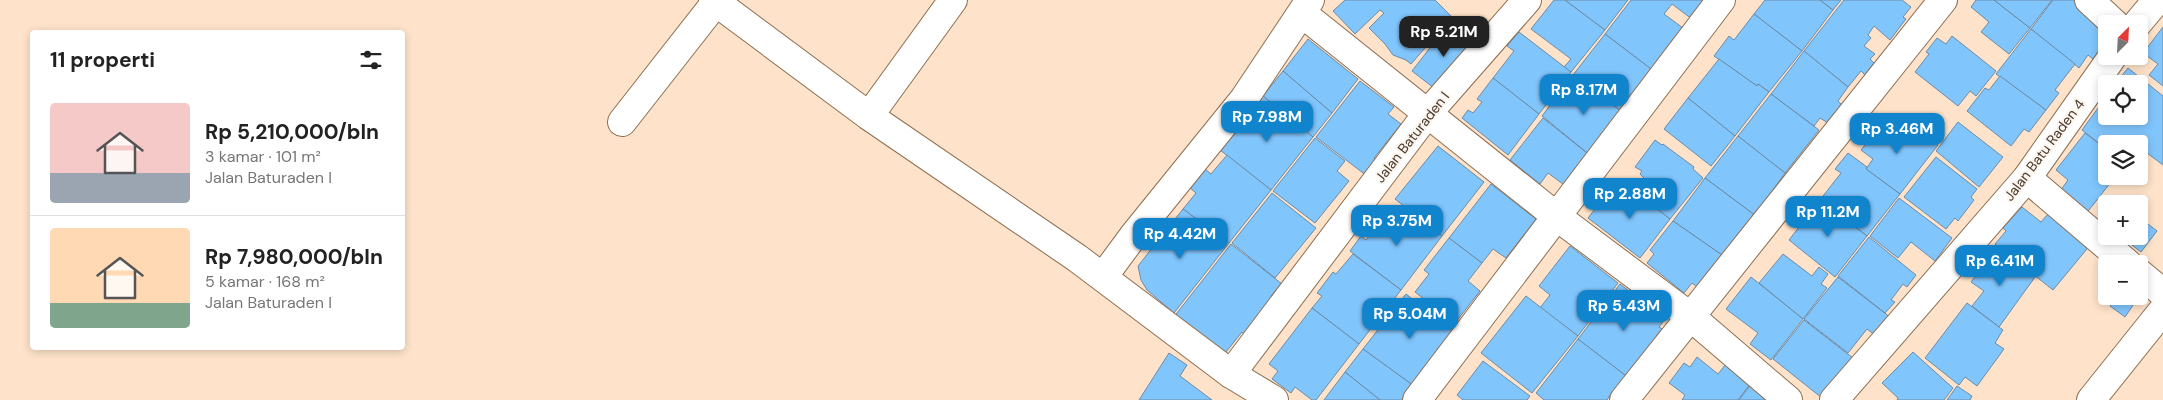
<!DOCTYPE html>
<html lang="id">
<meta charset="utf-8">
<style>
body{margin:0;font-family:"DM Sans",sans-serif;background:#f6f6f6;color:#222;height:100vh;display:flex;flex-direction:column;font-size:19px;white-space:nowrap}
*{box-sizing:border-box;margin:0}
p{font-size:16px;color:#767676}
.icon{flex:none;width:28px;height:28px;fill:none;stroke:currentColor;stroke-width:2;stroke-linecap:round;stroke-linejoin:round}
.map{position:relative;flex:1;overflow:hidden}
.details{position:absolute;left:30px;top:30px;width:375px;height:320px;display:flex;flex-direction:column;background:#fff;border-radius:5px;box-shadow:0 2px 8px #0003}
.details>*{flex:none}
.needle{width:32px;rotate:24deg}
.fabs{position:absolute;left:2098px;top:15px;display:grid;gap:10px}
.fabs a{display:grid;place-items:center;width:50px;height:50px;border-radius:5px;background:#fff;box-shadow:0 2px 8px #0003;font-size:25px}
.price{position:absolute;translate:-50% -42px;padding:0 11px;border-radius:10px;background:#1084cd;color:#fff;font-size:16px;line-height:32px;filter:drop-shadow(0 1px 2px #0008)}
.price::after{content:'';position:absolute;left:50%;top:30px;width:15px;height:11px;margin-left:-8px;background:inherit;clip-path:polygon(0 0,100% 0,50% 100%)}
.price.active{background:#222;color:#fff}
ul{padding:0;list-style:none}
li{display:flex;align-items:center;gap:15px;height:125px;padding:0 20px}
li+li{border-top:1px solid #e0e0e0}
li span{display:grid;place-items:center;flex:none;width:140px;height:100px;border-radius:5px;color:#555}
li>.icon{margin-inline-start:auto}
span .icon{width:60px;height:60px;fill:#fffc;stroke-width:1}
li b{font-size:21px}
h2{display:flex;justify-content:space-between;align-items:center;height:60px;padding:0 20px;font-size:21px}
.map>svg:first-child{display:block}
</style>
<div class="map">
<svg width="2163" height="400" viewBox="0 0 2163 400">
<rect width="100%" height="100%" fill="#fee3ca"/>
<g fill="#81c5fd" stroke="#6b8ba7">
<polygon points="1345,0 1435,0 1452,17 1411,64 1406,60 1393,55 1385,44 1369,28 1384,13 1380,10 1355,34 1333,11"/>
<polygon points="1554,0 1565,0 1605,30 1571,72 1564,67 1571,59 1531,29"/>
<polygon points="1565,0 1628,0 1605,30"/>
<polygon points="1631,0 1713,0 1696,22 1672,4 1664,14 1683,28 1651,69 1605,34"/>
<polygon points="1765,0 1820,0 1833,10 1802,51 1754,14"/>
<polygon points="1820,0 1841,0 1833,10"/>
<polygon points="1844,0 1902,0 1911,7 1903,17 1906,19 1890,40 1874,26 1868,35 1871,38 1864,46 1875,54 1870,59 1874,63 1865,75 1861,71 1848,87 1804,51"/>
<polygon points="1976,0 1994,0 2030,28 2009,54 1981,32 1989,22 1971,7"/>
<polygon points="1994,0 2052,0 2030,28"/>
<polygon points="2053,0 2079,0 2106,32 2102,38 2106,41 2093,59 2088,55 2079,68 2031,29"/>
<polygon points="1754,14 1802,51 1769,92 1758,84 1757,86 1714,56 1729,36 1734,40"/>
<polygon points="1447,26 1458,35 1460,32 1476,45 1439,92 1412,71"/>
<polygon points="2163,27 2163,86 2149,75 2158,64 2143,53"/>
<polygon points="2031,29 2075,64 2055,90 2059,93 2046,110 1996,74"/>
<polygon points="1519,32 1571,72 1539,114 1493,78 1514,51 1507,46"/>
<polygon points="1605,34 1655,72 1629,117 1573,75"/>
<polygon points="1952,36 1996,71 1976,96 1970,91 1958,106 1915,72 1929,54 1926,52 1937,38 1946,44"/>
<polygon points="1308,39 1358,79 1332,113 1283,71"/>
<polygon points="1804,51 1848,87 1838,101 1842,105 1828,123 1820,118 1814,126 1771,94"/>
<polygon points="1719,59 1757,86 1758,84 1769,92 1735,136 1688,98"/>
<polygon points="2128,68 2163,96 2163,165 2143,150 2139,159 2139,144 2106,144 2106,149 2082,130 2098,108 2103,111 2106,107 2106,116 2139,116 2139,84 2115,84"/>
<polygon points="1283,71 1332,113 1313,137 1263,96"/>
<polygon points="1573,75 1629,117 1617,134 1608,126 1598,139 1607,146 1596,160 1542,116"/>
<polygon points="2000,76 2046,110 2029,132 2024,129 2011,146 1967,111 1985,88 1989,90"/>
<polygon points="1493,78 1539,114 1508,155 1462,118 1468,110 1473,113 1482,102 1477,99"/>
<polygon points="1360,81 1394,107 1388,114 1401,124 1374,158 1378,162 1367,176 1316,137"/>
<polygon points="1771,94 1819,130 1785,173 1738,136"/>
<polygon points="1263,96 1313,137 1271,190 1220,150"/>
<polygon points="1688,98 1735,136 1711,166 1664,129"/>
<polygon points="1888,117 1921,144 1927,136 1938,145 1900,194 1866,169 1873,159 1861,150"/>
<polygon points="1543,118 1587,153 1563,184 1548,173 1540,184 1510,160"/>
<polygon points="1958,122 2003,157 1979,187 1936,151"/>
<polygon points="2085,133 2106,149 2106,176 2125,176 2121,181 2115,177 2085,215 2058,194 2068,180 2056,170"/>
<polygon points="1738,136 1785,173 1773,190 1775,192 1756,216 1705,178"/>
<polygon points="1315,138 1345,161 1337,171 1349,181 1315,223 1273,191"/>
<polygon points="1655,140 1662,145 1663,144 1694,167 1693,169 1703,178 1670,219 1637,193 1646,180 1640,174 1642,171 1635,167"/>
<polygon points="1438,146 1484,182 1442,236 1395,199"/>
<polygon points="1848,153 1867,167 1866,169 1900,194 1867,236 1820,200 1841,173 1835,169"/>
<polygon points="1227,155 1271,190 1229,243 1183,209 1196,193 1190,188 1205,169 1211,174"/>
<polygon points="1936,157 1977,189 1971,197 1974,200 1958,221 1955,218 1946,229 1904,197"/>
<polygon points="1705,178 1756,216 1750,236 1742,229 1722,255 1673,221"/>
<polygon points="1623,182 1670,219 1640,258 1588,218 1599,204 1603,208"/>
<polygon points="1491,184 1536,219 1506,258 1493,249 1482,263 1449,238"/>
<polygon points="1272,193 1316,228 1275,278 1232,243"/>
<polygon points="1899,198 1952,238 1935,261 1911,242 1898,258 1870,236"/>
<polygon points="1820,200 1867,236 1835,277 1789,240"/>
<polygon points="2056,205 2096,238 2053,290 1995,244 2006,231 2003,228 2022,207 2041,222"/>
<polygon points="1405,207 1442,236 1401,290 1350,251 1361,236 1366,240 1385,214 1394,221"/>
<polygon points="1183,209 1229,243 1174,313 1147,290 1141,280 1138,266"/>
<polygon points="2140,218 2157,231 2141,252 2124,239 2126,236 2139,236"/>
<polygon points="1673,221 1722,255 1697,287 1692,283 1684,293 1647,263 1654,254 1650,250"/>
<polygon points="1869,237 1916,275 1907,287 1903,284 1891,300 1895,302 1885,313 1838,276"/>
<polygon points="1449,238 1482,263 1468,281 1480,291 1455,323 1415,292 1429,274 1424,270"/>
<polygon points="1231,244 1282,284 1271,296 1273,298 1244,334 1242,332 1222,357 1173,318"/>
<polygon points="1570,246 1618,283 1578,336 1540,308 1550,295 1539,286"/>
<polygon points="1997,248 2035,277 1999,327 1972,306 1984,291 1971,282"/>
<polygon points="1353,254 1401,290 1359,344 1312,308 1322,296 1317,293 1333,272 1336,274"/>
<polygon points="1783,254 1812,276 1819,267 1828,274 1821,284 1827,288 1803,319 1759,283"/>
<polygon points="1751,277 1803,319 1771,360 1750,344 1758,333 1726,309"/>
<polygon points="1838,277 1891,318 1876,336 1867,329 1848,353 1804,319"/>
<polygon points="1620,284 1665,319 1659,327 1662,329 1656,336 1660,340 1630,379 1578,339"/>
<polygon points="2139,290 2142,292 2125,317 2110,306 2117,296 2139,296"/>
<polygon points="1406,294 1460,337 1449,351 1441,345 1436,351 1440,353 1414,386 1363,349"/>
<polygon points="1526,296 1578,336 1532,393 1481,353"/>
<polygon points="1967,303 2003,330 1995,343 2004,349 1977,386 1965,377 1959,385 1925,358"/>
<polygon points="1312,308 1359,344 1316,400 1312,400 1295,387 1291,393 1272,379 1278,371 1269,364"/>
<polygon points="1804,320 1853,358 1822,398 1773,359"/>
<polygon points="1578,339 1630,379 1615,399 1610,395 1607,400 1544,400 1536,393"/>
<polygon points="1363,349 1414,386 1403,400 1380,400 1345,372"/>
<polygon points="1913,352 1953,388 1944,400 1897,400 1898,398 1882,383"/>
<polygon points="1169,353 1187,365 1180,376 1212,400 1139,400"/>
<polygon points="1697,357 1718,374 1726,364 1751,383 1738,400 1682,400 1685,395 1669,383 1684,363 1690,367"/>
<polygon points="1483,361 1530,396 1527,400 1463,400 1457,395"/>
<polygon points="1345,372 1380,400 1324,400"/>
<polygon points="1751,384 1771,400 1739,400"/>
<polygon points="1957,386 1972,396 1970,400 1947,400"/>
</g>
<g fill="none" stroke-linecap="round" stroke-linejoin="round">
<g stroke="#8d6f52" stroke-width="30">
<g id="minor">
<polyline points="713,0 869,116 1077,258 1231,374 1274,400"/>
<polyline points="2089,0 2115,24"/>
<polyline points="1303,14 1556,216 1691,317 1788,400"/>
<polyline points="2137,24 2157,0"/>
<polyline points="869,116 953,0"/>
<polyline points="622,122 716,2"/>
<polyline points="2027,178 2128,264"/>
<polyline points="2139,273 2163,293"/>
<polyline points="1103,277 1134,235 1244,99 1310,0"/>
<polyline points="1231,374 1427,114 1527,0"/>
<polyline points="1417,400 1721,0"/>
<polyline points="1624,400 1943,0"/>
<polyline points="1834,400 2027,178 2113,56"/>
<polyline points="2091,400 2163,310"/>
</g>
</g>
<use href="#minor" stroke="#fff" stroke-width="28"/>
</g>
<g text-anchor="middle" stroke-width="4" stroke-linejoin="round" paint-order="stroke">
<g font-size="14" fill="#473a2d" stroke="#fbf5ee">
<text transform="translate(1412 137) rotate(-52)" y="5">Jalan Baturaden I</text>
<text transform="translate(2044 150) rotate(-53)" y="5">Jalan Batu Raden 4</text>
</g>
</g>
</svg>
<div class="fabs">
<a><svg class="needle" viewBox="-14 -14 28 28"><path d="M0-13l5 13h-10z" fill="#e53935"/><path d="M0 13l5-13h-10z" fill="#767676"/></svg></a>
<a><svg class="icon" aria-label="locate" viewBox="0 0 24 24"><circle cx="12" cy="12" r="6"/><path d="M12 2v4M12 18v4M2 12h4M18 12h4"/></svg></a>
<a><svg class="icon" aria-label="layers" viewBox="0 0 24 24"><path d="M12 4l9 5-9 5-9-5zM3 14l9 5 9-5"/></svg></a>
<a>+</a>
<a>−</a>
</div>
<b class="price active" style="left:1444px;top:58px">Rp 5.21M</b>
<b class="price" style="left:1584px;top:116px">Rp 8.17M</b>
<b class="price" style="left:1267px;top:143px">Rp 7.98M</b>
<b class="price" style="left:1897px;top:155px">Rp 3.46M</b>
<b class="price" style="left:1630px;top:220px">Rp 2.88M</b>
<b class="price" style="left:1828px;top:238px">Rp 11.2M</b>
<b class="price" style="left:1397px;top:247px">Rp 3.75M</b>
<b class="price" style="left:1180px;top:260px">Rp 4.42M</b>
<b class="price" style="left:2000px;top:287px">Rp 6.41M</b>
<b class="price" style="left:1624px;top:332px">Rp 5.43M</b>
<b class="price" style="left:1410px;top:340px">Rp 5.04M</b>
<section class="details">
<h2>11 properti<svg class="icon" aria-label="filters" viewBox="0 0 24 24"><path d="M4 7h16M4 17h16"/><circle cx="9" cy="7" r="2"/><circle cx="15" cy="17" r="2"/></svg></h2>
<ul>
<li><span style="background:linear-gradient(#f6c9c9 70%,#9aa5b1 0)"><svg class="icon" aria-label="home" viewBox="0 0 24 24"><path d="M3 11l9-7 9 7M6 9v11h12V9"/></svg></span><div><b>Rp 5,210,000/bln</b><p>3 kamar · 101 m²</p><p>Jalan Baturaden I</p></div></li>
<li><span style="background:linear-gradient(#ffd9b3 75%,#7fa58c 0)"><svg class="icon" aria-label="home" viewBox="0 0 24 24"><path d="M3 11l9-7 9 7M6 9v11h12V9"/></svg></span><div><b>Rp 7,980,000/bln</b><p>5 kamar · 168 m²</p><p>Jalan Baturaden I</p></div></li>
</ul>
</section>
</div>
